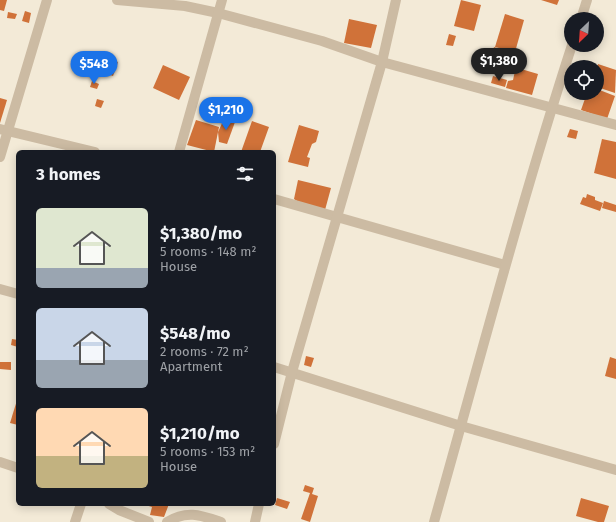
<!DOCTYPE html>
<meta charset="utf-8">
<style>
body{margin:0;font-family:"Fira Sans",sans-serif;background:#242831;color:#f1f3f6;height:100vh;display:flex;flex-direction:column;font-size:15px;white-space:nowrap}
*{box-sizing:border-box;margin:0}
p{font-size:13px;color:#9ea1a6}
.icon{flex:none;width:22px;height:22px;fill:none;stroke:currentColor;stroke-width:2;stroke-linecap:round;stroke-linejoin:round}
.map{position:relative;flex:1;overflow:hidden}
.side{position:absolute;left:16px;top:150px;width:260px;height:356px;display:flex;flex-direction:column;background:#171b24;border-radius:6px;box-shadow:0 2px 10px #0003}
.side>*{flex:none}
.needle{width:26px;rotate:205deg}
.fabs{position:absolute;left:564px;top:12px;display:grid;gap:8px}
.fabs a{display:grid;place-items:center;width:40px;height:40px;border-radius:50%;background:#171b24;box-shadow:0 2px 10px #0003;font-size:20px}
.price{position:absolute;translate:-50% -34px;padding:0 9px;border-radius:14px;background:#1a73e8;color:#fff;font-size:13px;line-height:26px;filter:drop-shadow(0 1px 2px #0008)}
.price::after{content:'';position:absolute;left:50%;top:24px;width:12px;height:9px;margin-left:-6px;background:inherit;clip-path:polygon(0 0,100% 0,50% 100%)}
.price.selected{background:#222;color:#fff}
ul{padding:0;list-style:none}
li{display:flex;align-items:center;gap:12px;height:100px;padding:0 20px}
li span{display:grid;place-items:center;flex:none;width:112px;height:80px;border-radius:6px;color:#555}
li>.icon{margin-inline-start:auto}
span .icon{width:48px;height:48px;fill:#fffc;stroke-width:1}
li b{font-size:17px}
h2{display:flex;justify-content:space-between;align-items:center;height:48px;padding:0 20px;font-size:17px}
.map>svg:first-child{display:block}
</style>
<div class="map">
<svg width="616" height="522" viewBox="0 0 616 522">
<rect width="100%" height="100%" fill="#f3ead7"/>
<g fill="#d07239">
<polygon points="0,0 7,0 4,11 0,10"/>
<polygon points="461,0 481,5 474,31 454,26"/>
<polygon points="541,0 559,0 557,5"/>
<polygon points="25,11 31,13 29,23 22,21"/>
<polygon points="8,12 17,14 15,19 7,18"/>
<polygon points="505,14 524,20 515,52 495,47"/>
<polygon points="349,19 377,25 371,48 344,43"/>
<polygon points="449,34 456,36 453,46 446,45"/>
<polygon points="494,47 514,54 511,63 491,57"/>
<polygon points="104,57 118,62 113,76 100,71"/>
<polygon points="598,64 616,70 615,93 597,87 597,68"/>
<polygon points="163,65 190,77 179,100 153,88"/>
<polygon points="521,69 538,74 532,95 506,88 508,81 513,80 515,71 520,73"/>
<polygon points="90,70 97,72 95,78 88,75"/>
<polygon points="493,76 507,80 505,87 491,83"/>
<polygon points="92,81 99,84 97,89 90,87"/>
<polygon points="597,89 615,96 607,119 581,110 587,93 597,93"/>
<polygon points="0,98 7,100 0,123"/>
<polygon points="97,99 104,101 101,108 95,106"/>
<polygon points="224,119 235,122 227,144 219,142 218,132"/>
<polygon points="196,120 219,127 214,152 187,145"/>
<polygon points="252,121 269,127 260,152 252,152 247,150 247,152 241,152"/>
<polygon points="299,125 319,131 316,142 312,144 307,157 310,158 308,167 288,162"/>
<polygon points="570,129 578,131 576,139 567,137"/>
<polygon points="602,139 616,142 616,179 594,173"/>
<polygon points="298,180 331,188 325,210 303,205 294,199"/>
<polygon points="587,194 595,197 595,200 603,203 600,211 580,204 583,197 586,198"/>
<polygon points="604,201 616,205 616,212 602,208"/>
<polygon points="12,339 18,340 18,347 11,345"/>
<polygon points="306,356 314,358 311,367 304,365"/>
<polygon points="610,357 616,359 616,379 605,376"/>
<polygon points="0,362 11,362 11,370 0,369"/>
<polygon points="18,397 18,425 10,423"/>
<polygon points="305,485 314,488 312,494 318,496 310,522 301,519 310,493 303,491"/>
<polygon points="277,498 290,502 287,509 275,505"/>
<polygon points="581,498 609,506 604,522 598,522 576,516"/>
<polygon points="142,504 169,504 164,517 150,515 152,507"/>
</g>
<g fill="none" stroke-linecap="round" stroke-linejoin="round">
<g stroke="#ccbba3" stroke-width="10">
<polyline points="117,0 185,6 218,13 322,41 382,62 616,125"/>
<polyline points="581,19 587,0"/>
<polyline points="0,129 95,152"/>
<polyline points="179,152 222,0"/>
<polyline points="0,157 47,0"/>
<polyline points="274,199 505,265"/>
<polyline points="0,289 18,294"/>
<polyline points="274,367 461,426 616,470"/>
<polyline points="274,444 292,372 382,62 396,0"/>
<polyline points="0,462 18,468"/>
<polyline points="109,504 119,510 149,522"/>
<polyline points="75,522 81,504"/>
<path d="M167,522c20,-12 33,-7 54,0"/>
<polyline points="255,522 259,504"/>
<path d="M434,522c45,-159 87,-320 138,-477"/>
</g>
</g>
</svg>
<div class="fabs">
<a><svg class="needle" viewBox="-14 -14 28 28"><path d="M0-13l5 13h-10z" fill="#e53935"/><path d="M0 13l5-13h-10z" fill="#9ea1a6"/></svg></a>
<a><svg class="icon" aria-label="locate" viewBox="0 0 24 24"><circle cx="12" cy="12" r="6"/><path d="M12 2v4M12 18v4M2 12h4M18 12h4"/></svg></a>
</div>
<b class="price selected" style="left:499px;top:82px">$1,380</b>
<b class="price" style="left:94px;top:85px">$548</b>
<b class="price" style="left:226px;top:131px">$1,210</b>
<section class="side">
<h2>3 homes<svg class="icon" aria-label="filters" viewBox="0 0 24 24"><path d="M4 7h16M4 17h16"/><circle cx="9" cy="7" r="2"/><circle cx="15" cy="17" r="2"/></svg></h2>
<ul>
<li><span style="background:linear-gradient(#dfe7d0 75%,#9aa5b1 0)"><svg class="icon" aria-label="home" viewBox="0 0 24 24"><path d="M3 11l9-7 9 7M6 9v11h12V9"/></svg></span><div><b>$1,380/mo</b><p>5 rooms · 148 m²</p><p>House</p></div></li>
<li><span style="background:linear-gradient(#c9d6e8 65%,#9aa5b1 0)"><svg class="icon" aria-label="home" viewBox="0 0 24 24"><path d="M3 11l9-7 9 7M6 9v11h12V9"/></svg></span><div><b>$548/mo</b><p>2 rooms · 72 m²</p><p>Apartment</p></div></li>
<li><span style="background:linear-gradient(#ffd9b3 60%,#c2b280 0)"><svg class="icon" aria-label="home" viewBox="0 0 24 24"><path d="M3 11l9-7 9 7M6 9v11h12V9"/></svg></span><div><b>$1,210/mo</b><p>5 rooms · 153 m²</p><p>House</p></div></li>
</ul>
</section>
</div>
